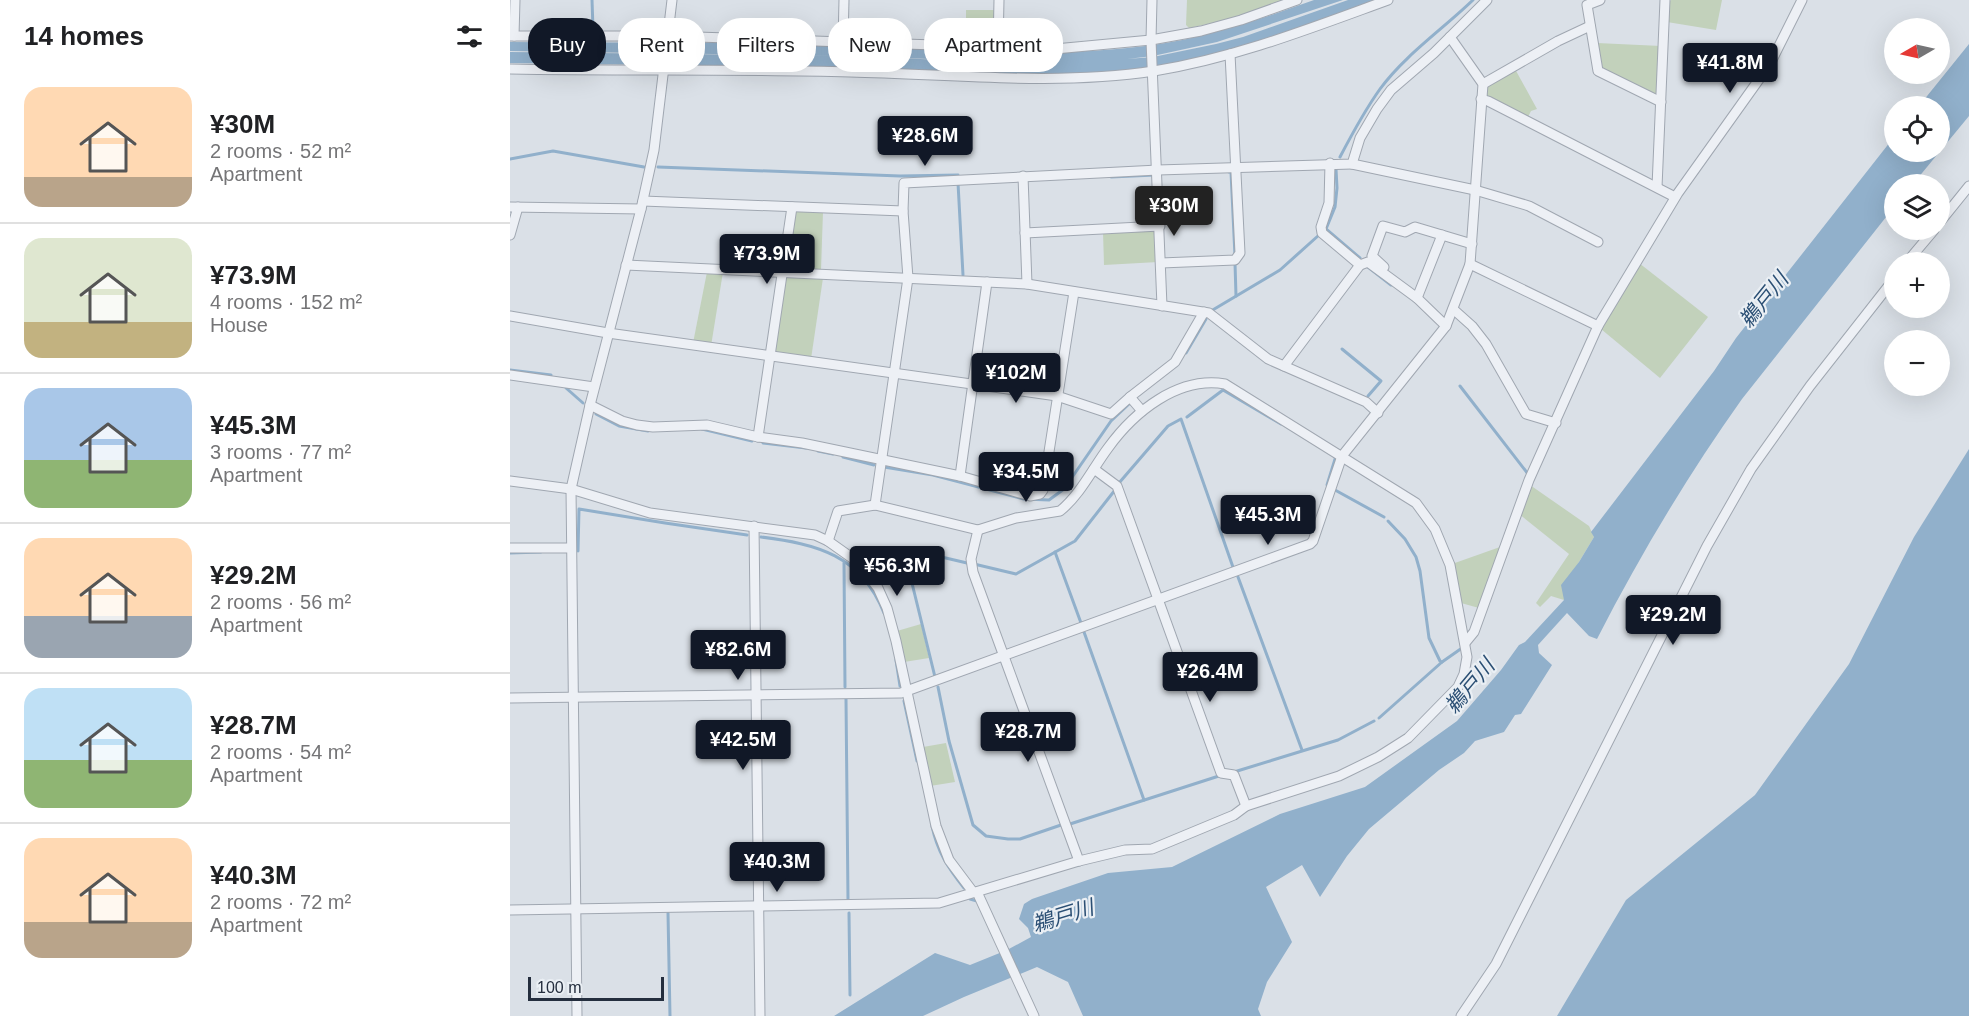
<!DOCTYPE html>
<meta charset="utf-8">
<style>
body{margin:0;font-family:Helvetica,"Noto Sans JP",sans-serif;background:#f6f6f6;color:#202124;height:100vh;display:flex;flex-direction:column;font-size:22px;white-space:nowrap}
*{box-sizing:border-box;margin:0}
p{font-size:20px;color:#757577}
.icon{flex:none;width:33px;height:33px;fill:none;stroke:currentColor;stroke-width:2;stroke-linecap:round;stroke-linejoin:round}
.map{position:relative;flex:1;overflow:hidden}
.side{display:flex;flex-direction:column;background:#fff;width:510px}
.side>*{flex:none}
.guide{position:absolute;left:18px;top:18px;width:570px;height:54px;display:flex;gap:12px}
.needle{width:39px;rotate:261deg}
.controls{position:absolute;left:1374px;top:18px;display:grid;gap:12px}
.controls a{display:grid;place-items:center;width:66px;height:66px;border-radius:50%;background:#fff;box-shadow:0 6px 24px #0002;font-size:30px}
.scale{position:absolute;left:18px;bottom:15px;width:136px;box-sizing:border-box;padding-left:6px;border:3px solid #242e3e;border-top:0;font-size:16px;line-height:21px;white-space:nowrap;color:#242e3e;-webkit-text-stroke:4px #eaeff4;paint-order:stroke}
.price{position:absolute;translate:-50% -51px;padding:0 14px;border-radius:6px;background:#111827;color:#fff;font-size:20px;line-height:39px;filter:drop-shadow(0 2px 3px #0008)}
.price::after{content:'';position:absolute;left:50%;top:36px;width:18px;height:14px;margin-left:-9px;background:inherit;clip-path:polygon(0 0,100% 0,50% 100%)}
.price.current{background:#222;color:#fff}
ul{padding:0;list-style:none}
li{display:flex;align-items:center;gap:18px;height:150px;padding:0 24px}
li+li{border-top:2px solid #e0e0e0}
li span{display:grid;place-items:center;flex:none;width:168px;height:120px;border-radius:18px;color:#555}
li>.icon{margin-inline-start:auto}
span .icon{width:72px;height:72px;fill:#fffc;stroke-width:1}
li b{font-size:26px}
h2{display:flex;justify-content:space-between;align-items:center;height:72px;padding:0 24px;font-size:26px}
.tag{padding:0 21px;border-radius:24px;background:#fff;box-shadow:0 6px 24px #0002;font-size:21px;line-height:54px}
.tag.current{background:#111827;color:#fff}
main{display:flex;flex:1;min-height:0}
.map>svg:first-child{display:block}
</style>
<main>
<section class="side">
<h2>14 homes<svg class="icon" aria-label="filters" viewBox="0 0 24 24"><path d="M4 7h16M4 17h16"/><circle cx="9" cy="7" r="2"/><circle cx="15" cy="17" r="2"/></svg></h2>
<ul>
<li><span style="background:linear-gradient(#ffd9b3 75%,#b9a48a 0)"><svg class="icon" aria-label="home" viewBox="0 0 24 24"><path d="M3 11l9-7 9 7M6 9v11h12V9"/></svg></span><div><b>¥30M</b><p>2 rooms · 52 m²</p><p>Apartment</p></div></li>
<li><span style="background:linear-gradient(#dfe7d0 70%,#c2b280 0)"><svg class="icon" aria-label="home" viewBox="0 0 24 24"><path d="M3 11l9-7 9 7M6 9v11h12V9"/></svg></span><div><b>¥73.9M</b><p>4 rooms · 152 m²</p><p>House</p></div></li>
<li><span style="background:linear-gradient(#a9c7e8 60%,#8fb573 0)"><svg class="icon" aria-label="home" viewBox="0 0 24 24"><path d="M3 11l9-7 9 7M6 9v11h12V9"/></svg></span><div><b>¥45.3M</b><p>3 rooms · 77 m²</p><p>Apartment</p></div></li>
<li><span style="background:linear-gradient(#ffd9b3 65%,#9aa5b1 0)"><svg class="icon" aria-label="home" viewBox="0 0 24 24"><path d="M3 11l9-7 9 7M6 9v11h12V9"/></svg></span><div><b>¥29.2M</b><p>2 rooms · 56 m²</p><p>Apartment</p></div></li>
<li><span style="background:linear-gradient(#bfe0f5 60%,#8fb573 0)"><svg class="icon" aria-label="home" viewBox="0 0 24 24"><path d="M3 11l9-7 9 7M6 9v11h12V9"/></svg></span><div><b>¥28.7M</b><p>2 rooms · 54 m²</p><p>Apartment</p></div></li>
<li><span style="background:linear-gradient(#ffd9b3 70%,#b9a48a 0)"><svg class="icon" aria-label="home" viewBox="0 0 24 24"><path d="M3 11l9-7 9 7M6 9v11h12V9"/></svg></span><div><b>¥40.3M</b><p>2 rooms · 72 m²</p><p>Apartment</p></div></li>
</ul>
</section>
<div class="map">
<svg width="1459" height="1016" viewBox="0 0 1459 1016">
<rect width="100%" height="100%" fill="#dae0e7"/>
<g fill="#c2d1bb">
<polygon points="677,0 777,0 725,18 679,28 676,25"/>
<polygon points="1161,0 1212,0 1206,30 1157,22 1156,5"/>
<polygon points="456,10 486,10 485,42 456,42"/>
<polygon points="1087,43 1151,46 1149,95 1146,97 1092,70"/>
<polygon points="1005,69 1027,109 1021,111 1018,117 978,97 975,92 976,85"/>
<polygon points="287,210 313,212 311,270 278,270 276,266 283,213"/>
<polygon points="644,229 647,233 648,262 594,265 593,232"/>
<polygon points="1129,263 1198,317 1150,378 1091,329"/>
<polygon points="197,272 213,272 201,346 183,343"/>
<polygon points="278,276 313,278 301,359 265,355 264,351 274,279"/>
<polygon points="1020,485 1079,526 1084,537 1069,562 1054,600 1041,596 1030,607 1026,603 1059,554 1009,514"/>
<polygon points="990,547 969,608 951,603 942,564"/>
<polygon points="411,624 419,658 394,662 387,631"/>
<polygon points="436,743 445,782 420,786 413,747"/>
</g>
<g fill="#91b0cb" fill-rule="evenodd">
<path d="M804,0h29l-126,42 -64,14 -26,3 26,-2 63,-13 27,-7 105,-37h33l-133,46 -72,18 -55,8 -91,2 -182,-7 -338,-4v-11l334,4 -334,-5v-9c113,1 227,0 340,3 101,3 202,14 303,0 56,-8 108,-26 161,-45zM345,56l174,7h27l-27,1z"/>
<path d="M1459,44v72l-56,68h-19v23l-152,192c-54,76 -102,156 -145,240l-8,-3 -22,-23 -29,32 1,8 13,12 -31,49 -6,1 -11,17 -29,9 -11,12 -25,17 -70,59 -22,27 -27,41 -18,-32 -36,22 26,55 -25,40 -9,27 3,7h-178l-15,-34 -31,-15 -73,30 -41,19h-89l101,-63 35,12 37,-15 24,-13 -3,-9 -9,-9 5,-15 8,-5 76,-26 64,-6 108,-53 85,-27 92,-66 44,-51 18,-25 6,-3 39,-42 -3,-15 18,-23 15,-25 -3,-5 123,-161 22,-33 158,-201v15h46v-46h-21z"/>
<polygon points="1459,449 1459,1016 1047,1016 1116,900 1245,795 1339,664 1404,537"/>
</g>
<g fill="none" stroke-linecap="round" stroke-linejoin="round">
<g stroke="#91b0cb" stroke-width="3">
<polyline points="82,0 83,29"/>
<path d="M830,157c12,-23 25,-47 40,-68 25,-34 63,-60 93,-89"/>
<polyline points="0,159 43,151 134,167"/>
<polyline points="148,167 390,176 448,175"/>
<polyline points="826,169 827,188 825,207 816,229 850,258"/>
<polyline points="719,172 721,172 725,256"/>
<polyline points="601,177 645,175"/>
<polyline points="450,183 448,183 453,275"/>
<polyline points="725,263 726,296"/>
<polyline points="858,267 881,285"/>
<polyline points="701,311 770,270 809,235"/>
<polyline points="832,349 871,381 858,396"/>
<polyline points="676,353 696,319"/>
<polyline points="0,370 41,375"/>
<polyline points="950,386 1018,474"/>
<polyline points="56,388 73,403"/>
<polyline points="86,414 109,426 138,431"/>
<polyline points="677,417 713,390 771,424"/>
<polyline points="192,429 242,441"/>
<polyline points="253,443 296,448"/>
<polyline points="308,451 323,454"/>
<polyline points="333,457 364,465"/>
<polyline points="374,467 423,475 514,499 539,500 554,489 601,421 619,404"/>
<polyline points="609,483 658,426 671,419 724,570"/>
<polyline points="819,486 817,485 826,456"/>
<polyline points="825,490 874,517"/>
<polyline points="878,521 895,539 906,557 910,571 919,638 930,661 932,662"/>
<path d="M251,537c56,7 100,18 123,76"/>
<polyline points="68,551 69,509 155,523 237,535"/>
<polyline points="545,552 571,623"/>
<polyline points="0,553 31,552"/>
<polyline points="334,563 335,687"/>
<polyline points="464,564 506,574 565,541 605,490"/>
<polyline points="728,577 792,750"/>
<polyline points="574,632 634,800"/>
<polyline points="386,660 390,686"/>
<polyline points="425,677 399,571 406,551 457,563"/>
<polyline points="428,687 439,741 463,825 476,836 498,839 510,839 551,825"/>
<polyline points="336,699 338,899"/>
<polyline points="394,701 407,761"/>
<polyline points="869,718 932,662 952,648"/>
<polyline points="724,772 828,740 864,721"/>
<polyline points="560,824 712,775"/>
<path d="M422,826c5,25 16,42 32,62"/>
<polyline points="460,899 467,901"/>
<polyline points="158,913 160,1016"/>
<polyline points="339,913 340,995"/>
</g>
<g stroke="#a0a7b1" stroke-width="11">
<g id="minor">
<polyline points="642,0 641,40 652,306"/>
<polyline points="1090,0 1077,5 1088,71 1151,102"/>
<polyline points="0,36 158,36 545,49 641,40 691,31 731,20 787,0"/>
<polyline points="4,36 5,0"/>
<polyline points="333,42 334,0"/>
<polyline points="488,47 489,0"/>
<path d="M0,69c113,2 227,0 340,3 101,2 204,14 304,-1 81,-13 157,-43 234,-71"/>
<polyline points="973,84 1048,41 1080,26"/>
<polyline points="971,99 978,101 1165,197"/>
<polyline points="820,163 819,203 811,227 812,233 850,265 858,262 907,298 936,326"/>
<polyline points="842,164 965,190 1019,206 1088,242"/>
<polyline points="513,176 517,284"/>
<polyline points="1147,187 1155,0"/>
<polyline points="133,201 393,211"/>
<polyline points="0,207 131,209"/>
<polyline points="1430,222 1459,186"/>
<polyline points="515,233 650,226"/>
<polyline points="0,235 8,207"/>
<polyline points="1397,262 1424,230"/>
<polyline points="651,263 725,260 730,253 720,54"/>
<polyline points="960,264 1088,326"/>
<polyline points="116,265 517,284 699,313 758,359 856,402 868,413"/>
<polyline points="874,267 862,256 873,226 895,232 905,227 962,244"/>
<polyline points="907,298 932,235"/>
<polyline points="943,309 962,326 976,344 1016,414 1046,423"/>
<polyline points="0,316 98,333 547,396 601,414 620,397 632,411"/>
<polyline points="774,366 850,265"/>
<polyline points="0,375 84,387"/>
<polyline points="620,397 665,362 694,312"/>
<polyline points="80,405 112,421 127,425 143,427 197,425 248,437 292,443 450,476 520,496 530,494 533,490 564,292"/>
<polyline points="248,437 282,207"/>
<polyline points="584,469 607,486 711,773 724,775 736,806"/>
<polyline points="450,476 477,282"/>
<polyline points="0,481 61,489 140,513 305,535 318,541 342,558 354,570 368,588 377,608 386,641 426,826 439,860 463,892"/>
<polyline points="365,505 398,278 393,211 394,183 648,170 842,164 850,138 867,109 881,90 924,53 977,0"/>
<polyline points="244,526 250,1016"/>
<polyline points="468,530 461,559 463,572 569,861"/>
<polyline points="0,548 61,548"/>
<polyline points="955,643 964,632 1019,480 1088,326 1168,193 1260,64 1292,0"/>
<polyline points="0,698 391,693 800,544 803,541 832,456 936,326 960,264 973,84 940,37"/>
<polyline points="467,892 524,1016"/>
<path d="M0,910l429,-7 140,-42 46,-11 27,-1 82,-34 12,-9 93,-30 39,-19 30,-19 50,-51 6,-13 3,-17 -17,-92 -15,-36 -19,-26 -191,-119c-47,-8 -91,28 -117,64 -15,20 -28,47 -48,63l-44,7 -38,12 -103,-25 -37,6 -10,30"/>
<polyline points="67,1016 61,489 80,405 131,209 144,150 162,0"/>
<polyline points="951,1016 986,964 1197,546 1241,469 1300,386 1384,279"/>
</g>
</g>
<use href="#minor" stroke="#edf0f5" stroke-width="9"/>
</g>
<g text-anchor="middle" stroke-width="4.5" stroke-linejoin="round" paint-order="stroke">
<g font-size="21" font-style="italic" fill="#2b4f74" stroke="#eaeff4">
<text transform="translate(1254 300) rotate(-51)" y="7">鵜戸川</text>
<text transform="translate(960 686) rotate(-50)" y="7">鵜戸川</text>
<text transform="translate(553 916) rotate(-17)" y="7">鵜戸川</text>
</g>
</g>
</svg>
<div class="controls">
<a><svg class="needle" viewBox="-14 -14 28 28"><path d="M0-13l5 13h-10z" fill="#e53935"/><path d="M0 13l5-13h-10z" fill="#757577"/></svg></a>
<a><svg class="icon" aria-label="locate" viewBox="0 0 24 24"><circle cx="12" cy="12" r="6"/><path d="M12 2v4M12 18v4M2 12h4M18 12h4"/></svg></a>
<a><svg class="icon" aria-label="layers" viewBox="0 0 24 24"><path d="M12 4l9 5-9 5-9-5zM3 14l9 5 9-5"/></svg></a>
<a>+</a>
<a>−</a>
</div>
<div class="scale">100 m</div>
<b class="price" style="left:1220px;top:94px">¥41.8M</b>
<b class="price" style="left:415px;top:167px">¥28.6M</b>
<b class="price current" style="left:664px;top:237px">¥30M</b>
<b class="price" style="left:257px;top:285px">¥73.9M</b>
<b class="price" style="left:506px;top:404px">¥102M</b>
<b class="price" style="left:516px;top:503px">¥34.5M</b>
<b class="price" style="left:758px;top:546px">¥45.3M</b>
<b class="price" style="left:387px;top:597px">¥56.3M</b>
<b class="price" style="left:1163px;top:646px">¥29.2M</b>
<b class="price" style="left:228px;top:681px">¥82.6M</b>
<b class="price" style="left:700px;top:703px">¥26.4M</b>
<b class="price" style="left:518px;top:763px">¥28.7M</b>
<b class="price" style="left:233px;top:771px">¥42.5M</b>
<b class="price" style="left:267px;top:893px">¥40.3M</b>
<div class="guide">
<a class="tag current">Buy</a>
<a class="tag">Rent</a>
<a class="tag">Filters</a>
<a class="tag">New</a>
<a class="tag">Apartment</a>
</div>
</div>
</main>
